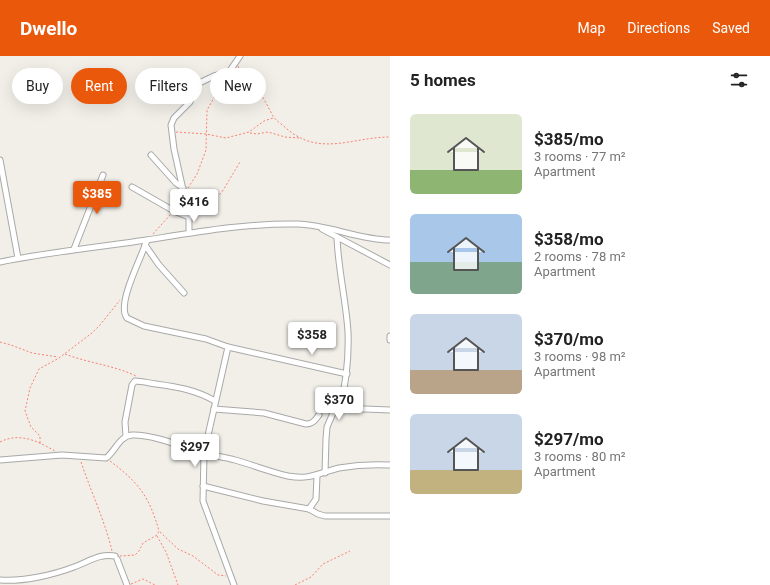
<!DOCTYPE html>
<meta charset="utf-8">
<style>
body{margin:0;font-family:Roboto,sans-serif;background:#f6f6f6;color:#222;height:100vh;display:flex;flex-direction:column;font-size:15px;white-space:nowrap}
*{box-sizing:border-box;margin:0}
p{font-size:13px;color:#767676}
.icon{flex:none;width:22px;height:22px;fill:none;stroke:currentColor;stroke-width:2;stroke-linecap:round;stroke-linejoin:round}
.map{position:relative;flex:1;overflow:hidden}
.sheet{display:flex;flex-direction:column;background:#fff;width:380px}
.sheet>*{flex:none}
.hud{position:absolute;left:12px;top:12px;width:318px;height:36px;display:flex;gap:8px}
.price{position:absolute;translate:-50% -34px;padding:0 9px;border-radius:4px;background:#fff;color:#222;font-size:13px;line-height:26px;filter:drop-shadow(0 1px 2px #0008)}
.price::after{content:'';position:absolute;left:50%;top:24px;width:12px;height:9px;margin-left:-6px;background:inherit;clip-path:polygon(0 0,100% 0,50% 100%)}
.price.selected{background:#ea580c;color:#fff}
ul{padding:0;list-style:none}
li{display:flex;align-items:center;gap:12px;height:100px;padding:0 20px}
li span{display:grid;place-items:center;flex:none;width:112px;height:80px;border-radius:6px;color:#555}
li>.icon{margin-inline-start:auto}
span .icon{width:48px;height:48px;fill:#fffc;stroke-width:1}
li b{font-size:17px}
h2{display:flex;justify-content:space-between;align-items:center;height:48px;padding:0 20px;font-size:17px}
.chip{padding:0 14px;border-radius:18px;background:#fff;box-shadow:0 4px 16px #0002;font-size:14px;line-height:36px}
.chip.selected{background:#ea580c;color:#fff}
header{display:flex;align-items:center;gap:24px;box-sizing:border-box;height:56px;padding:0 20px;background:#ea580c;color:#fff}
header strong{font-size:19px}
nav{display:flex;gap:22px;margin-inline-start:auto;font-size:14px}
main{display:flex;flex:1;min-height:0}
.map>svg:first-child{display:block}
</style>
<header>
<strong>Dwello</strong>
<nav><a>Map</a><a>Directions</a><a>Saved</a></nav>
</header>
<main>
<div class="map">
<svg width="390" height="529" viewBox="0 0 390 529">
<rect width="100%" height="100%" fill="#f2efe9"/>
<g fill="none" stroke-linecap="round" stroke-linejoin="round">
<g stroke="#a9a9a9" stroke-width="7">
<g id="minor">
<polyline points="151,99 176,127 183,132"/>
<polyline points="0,104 18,202"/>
<polyline points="132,131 174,155 189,161"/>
<polyline points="322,173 390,209"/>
<polyline points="189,177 189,161 174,93 171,69 174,62 190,46 192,41 193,30 214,20 229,16 240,0"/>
<path d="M337,181c1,32 9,63 11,95 1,26 -2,51 -8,76"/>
<path d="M147,184c-5,17 -31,64 -20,78l17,8 62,13 22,8 119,27"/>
<polyline points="145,189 159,209 184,237"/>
<polyline points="74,193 103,119"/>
<path d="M0,206c49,-10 98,-15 147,-22 50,-8 100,-17 151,-16 31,1 62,16 92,16"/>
<polyline points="390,280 390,284"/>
<polyline points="228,291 204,397 203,445 234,529"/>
<path d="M214,353l50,4 42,11c7,0 9,-4 13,-9"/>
<path d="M126,380l-1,-14 7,-37 3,-4c7,0 13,2 21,3 22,3 40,6 59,17"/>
<path d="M0,404l62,-5 44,3c9,-6 13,-22 26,-23 20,-1 51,12 71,18 10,3 22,4 32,7 18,5 35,12 53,16 22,4 31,-3 51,-8 17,-3 33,-4 51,-3"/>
<polyline points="325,417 326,383 327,371 333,357 340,352 390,354"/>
<polyline points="203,430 263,445 309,453 316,443 317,420"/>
<polyline points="309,453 318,458 325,460 390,460"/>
<polyline points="117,503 127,529"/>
<path d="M0,524c22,2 53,-5 74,-13 14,-5 26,-14 41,-11"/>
</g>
</g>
<g stroke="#fa8072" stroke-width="1" stroke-dasharray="2 2" stroke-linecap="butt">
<path d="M238,10c5,11 17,18 23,29 5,7 8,14 12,21 3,5 10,9 14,13 33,28 66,8 103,8"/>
<polyline points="176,76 206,78 226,82 249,76 264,65 273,62"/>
<polyline points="250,77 257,78 268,76 285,81 300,82"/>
<polyline points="188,132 197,118 206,94 207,54 225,23"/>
<polyline points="177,151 181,145"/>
<polyline points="194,164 222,136 240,106"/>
<polyline points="153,178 171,158"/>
<polyline points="0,286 11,289 32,297 58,301"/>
<path d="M65,298c23,9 48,11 71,22"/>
<path d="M0,386c20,-10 37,-1 55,9"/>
<polyline points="40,387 40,380 31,371 25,355 30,332 39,313 59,302 92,277 100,269 120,244"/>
<path d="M110,405c29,22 39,35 49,70l-2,4 -14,8 -4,8 -4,4 -15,1"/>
<path d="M81,406c10,30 24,59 31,89"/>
<polyline points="160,476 178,493 193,500 218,519 226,520"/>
<polyline points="157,480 166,496 178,529"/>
<polyline points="131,528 143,523 155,529"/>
<polyline points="295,529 311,521 323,508 350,495"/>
</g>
<use href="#minor" stroke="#fff" stroke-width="5"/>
</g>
</svg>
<b class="price selected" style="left:97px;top:159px">$385</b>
<b class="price" style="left:194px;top:167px">$416</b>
<b class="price" style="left:312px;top:300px">$358</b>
<b class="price" style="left:339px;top:365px">$370</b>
<b class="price" style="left:195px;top:412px">$297</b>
<div class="hud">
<a class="chip">Buy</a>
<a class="chip selected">Rent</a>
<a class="chip">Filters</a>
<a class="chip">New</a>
</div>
</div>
<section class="sheet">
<h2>5 homes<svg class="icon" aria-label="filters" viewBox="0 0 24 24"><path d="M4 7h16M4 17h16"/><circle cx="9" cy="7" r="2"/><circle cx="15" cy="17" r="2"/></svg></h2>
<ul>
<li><span style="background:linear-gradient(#dfe7d0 70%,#8fb573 0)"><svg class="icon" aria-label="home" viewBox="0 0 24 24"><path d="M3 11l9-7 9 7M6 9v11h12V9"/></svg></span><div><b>$385/mo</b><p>3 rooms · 77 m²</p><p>Apartment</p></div></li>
<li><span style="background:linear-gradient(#a9c7e8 60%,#7fa58c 0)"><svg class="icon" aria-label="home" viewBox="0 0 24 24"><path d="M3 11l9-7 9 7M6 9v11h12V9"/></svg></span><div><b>$358/mo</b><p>2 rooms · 78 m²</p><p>Apartment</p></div></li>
<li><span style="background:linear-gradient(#c9d6e8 70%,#b9a48a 0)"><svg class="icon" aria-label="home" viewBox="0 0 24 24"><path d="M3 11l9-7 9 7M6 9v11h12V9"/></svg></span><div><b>$370/mo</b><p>3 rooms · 98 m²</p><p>Apartment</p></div></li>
<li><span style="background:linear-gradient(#c9d6e8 70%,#c2b280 0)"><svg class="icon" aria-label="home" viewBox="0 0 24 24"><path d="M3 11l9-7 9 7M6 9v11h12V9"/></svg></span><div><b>$297/mo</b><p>3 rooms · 80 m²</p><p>Apartment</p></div></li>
</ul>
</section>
</main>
